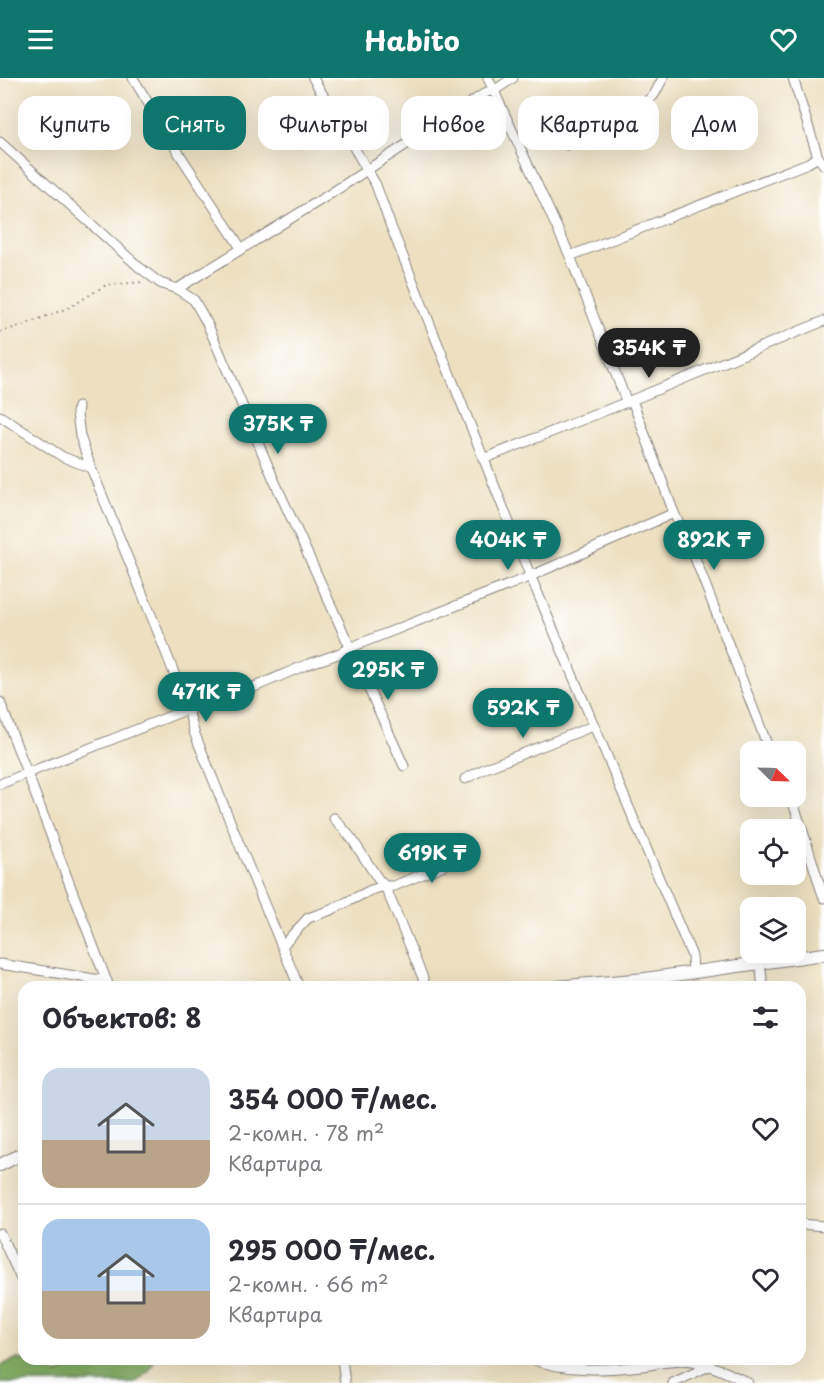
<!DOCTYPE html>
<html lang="ru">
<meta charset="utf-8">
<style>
body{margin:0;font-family:"Playpen Sans",sans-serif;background:#f7f7f7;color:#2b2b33;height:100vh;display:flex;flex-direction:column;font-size:22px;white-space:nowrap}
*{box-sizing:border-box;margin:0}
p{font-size:20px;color:#7c7c81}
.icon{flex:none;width:33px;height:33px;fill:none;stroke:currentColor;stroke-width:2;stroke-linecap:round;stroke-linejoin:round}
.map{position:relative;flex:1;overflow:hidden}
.panel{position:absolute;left:18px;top:903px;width:788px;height:384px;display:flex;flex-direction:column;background:#fff;border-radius:18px;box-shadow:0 6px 24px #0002}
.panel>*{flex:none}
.top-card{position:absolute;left:18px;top:18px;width:789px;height:54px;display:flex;gap:12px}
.needle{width:39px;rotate:113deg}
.fabs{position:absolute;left:740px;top:663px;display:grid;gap:12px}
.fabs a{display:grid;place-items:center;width:66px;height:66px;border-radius:12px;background:#fff;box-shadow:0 6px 24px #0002;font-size:30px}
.price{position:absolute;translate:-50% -51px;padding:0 14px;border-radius:21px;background:#0f766e;color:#fff;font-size:20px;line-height:39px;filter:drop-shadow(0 2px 3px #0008)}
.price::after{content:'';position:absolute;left:50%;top:36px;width:18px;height:14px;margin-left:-9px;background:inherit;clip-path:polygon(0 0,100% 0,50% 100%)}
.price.selected{background:#222;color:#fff}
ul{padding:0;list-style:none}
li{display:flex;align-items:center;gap:18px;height:150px;padding:0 24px}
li+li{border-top:2px solid #e1e1e2}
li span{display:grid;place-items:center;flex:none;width:168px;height:120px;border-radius:18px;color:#555}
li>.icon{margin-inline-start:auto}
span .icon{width:72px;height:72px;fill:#fffc;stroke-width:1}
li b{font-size:26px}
h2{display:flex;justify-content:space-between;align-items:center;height:72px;padding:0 24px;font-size:26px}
.pill{padding:0 21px;border-radius:18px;background:#fff;box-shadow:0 6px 24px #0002;font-size:21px;line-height:54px}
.pill.selected{background:#0f766e;color:#fff}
header{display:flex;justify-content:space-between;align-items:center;height:78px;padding:0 24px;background:#0f766e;color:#fff;font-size:27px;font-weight:700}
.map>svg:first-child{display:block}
</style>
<header><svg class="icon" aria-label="menu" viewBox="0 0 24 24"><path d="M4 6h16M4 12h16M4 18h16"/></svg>Habito<svg class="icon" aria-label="heart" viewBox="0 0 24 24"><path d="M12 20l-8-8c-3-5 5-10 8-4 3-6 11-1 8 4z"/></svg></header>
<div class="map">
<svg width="824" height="1305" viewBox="0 0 824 1305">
<rect width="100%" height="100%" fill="#fff"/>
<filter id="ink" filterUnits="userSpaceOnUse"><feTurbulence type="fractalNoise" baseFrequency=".0167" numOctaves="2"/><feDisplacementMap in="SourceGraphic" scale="12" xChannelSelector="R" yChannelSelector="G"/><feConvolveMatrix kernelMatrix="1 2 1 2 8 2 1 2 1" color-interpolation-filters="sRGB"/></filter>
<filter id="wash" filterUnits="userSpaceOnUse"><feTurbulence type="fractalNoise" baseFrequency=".008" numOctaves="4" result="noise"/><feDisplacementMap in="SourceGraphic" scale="24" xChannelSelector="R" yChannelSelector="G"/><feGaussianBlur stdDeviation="1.35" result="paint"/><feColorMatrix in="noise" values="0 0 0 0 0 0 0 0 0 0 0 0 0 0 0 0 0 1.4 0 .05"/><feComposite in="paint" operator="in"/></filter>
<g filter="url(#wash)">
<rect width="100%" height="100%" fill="#ece0c0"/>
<polygon fill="#81aa62" stroke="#52664e" stroke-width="1.5" points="16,1281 40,1284 58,1296 81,1281 155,1281 149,1293 135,1305 0,1305 0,1288"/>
</g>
<g filter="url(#ink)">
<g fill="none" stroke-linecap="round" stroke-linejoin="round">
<g stroke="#87817e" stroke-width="11">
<g id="minor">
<polyline points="133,0 178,74 241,170"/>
<polyline points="313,0 376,107 390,146 530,497 692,878 693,894"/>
<polyline points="488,0 570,178 627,325"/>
<polyline points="793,0 818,79 824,87"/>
<polyline points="0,64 139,189 160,205 177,211 194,222 207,245 274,402 404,688"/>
<polyline points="567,67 642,27 654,17 663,0"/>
<polyline points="570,178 808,85 818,79"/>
<polyline points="177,211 330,116 487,14 495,12 513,0"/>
<polyline points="632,322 674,435 695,480 770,674"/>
<polyline points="78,329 77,335 80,358 91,390 158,554 188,631 194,654 240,768 299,909"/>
<polyline points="0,338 63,379 91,390"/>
<polyline points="483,381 632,322 824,243"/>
<polyline points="0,624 109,909"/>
<polyline points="465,701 486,690 593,648"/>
<path d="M0,706l188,-75c41,-9 79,-28 118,-44 14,-6 30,-8 43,-17l175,-69 150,-66"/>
<path d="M790,718c14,33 22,68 34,102"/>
<polyline points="334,740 352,761 378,801 385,808 394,808 473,775"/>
<polyline points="282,868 308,840 331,832 371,812 385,808 423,900 425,909"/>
<polyline points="760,885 763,909"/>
<polyline points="0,886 107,903"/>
<polyline points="800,1146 824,1148"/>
<polyline points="0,1155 22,1203"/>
<polyline points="342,1281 345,1305"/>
<path d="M532,1281c33,13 74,11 110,7 16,-2 33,-7 50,-4 19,2 39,12 56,21"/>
<polyline points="673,1305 709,1288"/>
</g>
</g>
<g stroke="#87817e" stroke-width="14">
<g id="tertiary">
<polyline points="556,909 645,901 824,876"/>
<polyline points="0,1087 24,1075"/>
</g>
</g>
<polyline stroke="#87817e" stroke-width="2" stroke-dasharray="1.5 4.5" stroke-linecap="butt" points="0,254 24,247 70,229 106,207 143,204"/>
<use href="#minor" stroke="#fff" stroke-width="9"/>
<use href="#tertiary" stroke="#fff" stroke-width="12"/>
</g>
</g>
</svg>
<div class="fabs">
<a><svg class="needle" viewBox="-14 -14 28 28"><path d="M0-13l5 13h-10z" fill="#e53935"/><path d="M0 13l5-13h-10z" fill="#7c7c81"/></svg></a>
<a><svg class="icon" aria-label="locate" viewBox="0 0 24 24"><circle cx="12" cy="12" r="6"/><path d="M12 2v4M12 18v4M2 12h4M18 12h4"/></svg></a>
<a><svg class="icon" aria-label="layers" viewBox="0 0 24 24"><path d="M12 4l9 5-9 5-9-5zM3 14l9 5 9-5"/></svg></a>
</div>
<b class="price selected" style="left:649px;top:301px">354K ₸</b>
<b class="price" style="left:278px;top:377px">375K ₸</b>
<b class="price" style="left:508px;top:493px">404K ₸</b>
<b class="price" style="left:714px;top:493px">892K ₸</b>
<b class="price" style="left:388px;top:623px">295K ₸</b>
<b class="price" style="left:206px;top:645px">471K ₸</b>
<b class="price" style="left:523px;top:661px">592K ₸</b>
<b class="price" style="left:432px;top:806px">619K ₸</b>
<div class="top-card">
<a class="pill">Купить</a>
<a class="pill selected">Снять</a>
<a class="pill">Фильтры</a>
<a class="pill">Новое</a>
<a class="pill">Квартира</a>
<a class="pill">Дом</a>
</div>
<section class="panel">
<h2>Объектов: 8<svg class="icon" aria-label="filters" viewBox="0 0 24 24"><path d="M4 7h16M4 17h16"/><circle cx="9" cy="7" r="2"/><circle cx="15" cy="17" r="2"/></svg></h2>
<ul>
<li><span style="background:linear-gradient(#c9d6e8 60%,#b9a48a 0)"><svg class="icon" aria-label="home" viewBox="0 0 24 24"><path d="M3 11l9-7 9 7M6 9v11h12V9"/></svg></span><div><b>354 000 ₸/мес.</b><p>2-комн. · 78 m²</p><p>Квартира</p></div><svg class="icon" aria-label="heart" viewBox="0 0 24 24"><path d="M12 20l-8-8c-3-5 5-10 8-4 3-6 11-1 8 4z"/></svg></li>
<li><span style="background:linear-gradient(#a9c7e8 60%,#b9a48a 0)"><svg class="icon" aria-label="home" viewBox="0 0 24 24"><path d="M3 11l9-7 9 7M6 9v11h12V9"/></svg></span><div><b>295 000 ₸/мес.</b><p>2-комн. · 66 m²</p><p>Квартира</p></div><svg class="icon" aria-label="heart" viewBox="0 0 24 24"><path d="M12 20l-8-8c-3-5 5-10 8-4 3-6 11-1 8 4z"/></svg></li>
</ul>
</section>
</div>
